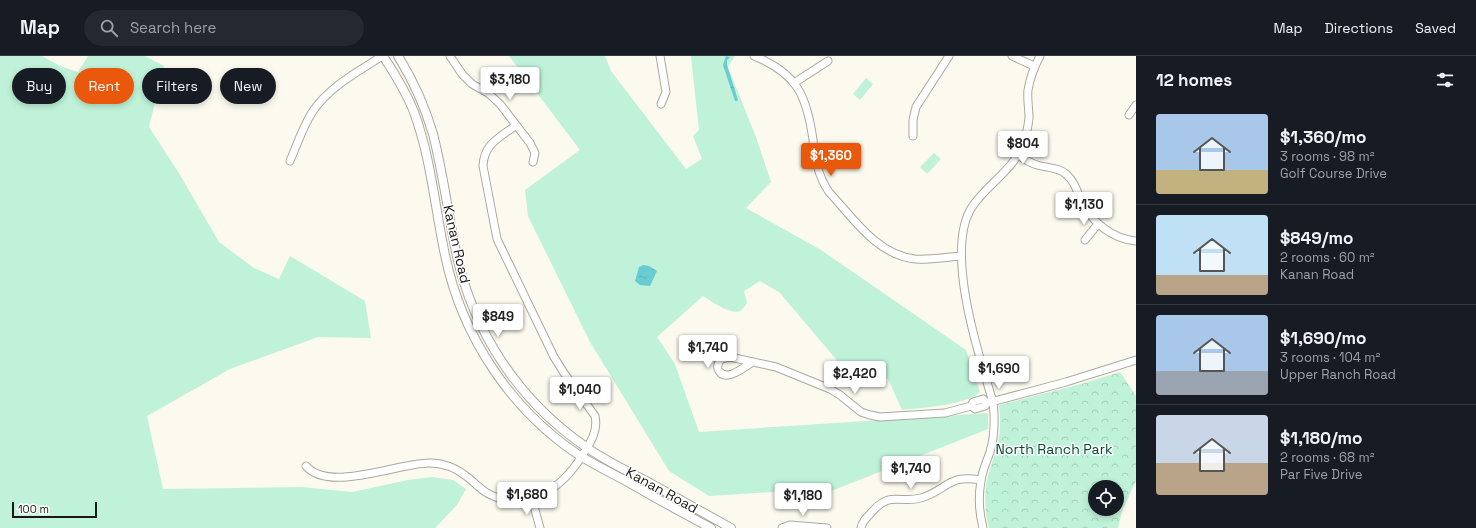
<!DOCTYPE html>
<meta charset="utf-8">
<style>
body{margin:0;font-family:"Space Grotesk",sans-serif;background:#242831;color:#f1f3f6;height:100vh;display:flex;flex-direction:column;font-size:15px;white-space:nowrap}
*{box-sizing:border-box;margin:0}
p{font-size:13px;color:#9ea1a6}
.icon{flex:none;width:22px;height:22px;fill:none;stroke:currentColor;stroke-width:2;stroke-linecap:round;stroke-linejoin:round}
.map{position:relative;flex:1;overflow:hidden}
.sheet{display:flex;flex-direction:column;background:#171b24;width:340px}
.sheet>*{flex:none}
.hud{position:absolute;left:12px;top:12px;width:380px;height:36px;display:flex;gap:8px}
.controls{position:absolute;left:1088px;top:424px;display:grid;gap:8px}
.controls a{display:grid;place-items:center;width:36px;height:36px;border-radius:50%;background:#171b24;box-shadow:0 2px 6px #0003;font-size:20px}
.scale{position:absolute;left:12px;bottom:10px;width:85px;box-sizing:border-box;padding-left:4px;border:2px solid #191815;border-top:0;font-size:11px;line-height:14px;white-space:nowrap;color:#191815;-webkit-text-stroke:3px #fff;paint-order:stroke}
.price{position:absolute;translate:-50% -34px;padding:0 9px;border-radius:4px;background:#fff;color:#222;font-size:13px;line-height:26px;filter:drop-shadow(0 1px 2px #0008)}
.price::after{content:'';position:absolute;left:50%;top:24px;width:12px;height:9px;margin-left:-6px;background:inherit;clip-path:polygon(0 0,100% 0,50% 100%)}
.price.current{background:#ea580c;color:#fff}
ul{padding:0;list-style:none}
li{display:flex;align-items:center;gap:12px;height:100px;padding:0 20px}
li+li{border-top:1px solid #363941}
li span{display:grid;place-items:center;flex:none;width:112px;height:80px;border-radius:4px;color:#555}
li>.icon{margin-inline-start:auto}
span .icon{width:48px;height:48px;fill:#fffc;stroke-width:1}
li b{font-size:17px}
h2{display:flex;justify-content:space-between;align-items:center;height:48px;padding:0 20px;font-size:17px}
.pill{padding:0 14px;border-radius:18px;background:#171b24;box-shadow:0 2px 6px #0003;font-size:14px;line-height:36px}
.pill.current{background:#ea580c;color:#fff}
header{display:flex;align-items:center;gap:24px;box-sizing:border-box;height:56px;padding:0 20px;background:#171b24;border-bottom:1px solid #363941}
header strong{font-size:19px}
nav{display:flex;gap:22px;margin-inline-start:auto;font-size:14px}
.search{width:280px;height:36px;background:#242831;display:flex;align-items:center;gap:10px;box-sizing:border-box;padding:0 14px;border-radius:22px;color:#9ea1a6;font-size:15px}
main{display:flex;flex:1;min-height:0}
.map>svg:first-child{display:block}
</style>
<header>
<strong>Map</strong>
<div class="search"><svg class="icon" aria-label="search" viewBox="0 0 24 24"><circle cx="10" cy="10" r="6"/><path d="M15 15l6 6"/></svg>Search here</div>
<nav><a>Map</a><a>Directions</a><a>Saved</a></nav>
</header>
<main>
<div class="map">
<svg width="1136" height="472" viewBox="0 0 1136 472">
<defs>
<pattern id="park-crowns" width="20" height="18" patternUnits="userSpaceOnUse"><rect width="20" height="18" fill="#bff2d9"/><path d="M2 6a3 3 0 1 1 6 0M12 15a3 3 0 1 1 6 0" fill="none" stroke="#a4cfb9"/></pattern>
<pattern id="water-ripples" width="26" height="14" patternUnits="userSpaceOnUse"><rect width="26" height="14" fill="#69ccd2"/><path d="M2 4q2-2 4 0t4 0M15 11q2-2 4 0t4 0" fill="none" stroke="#5aaeb3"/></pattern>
</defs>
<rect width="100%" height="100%" fill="#fcf9ee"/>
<g fill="#bff2d9">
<polygon points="0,0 42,0 60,10 78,16 88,0 145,0 164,10 149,71 180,119 219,186 254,212 279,223 290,200 365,245 371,282 318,281 230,313 147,360 163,433 302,431 352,436 408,424 432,421 453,424 466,433 457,449 435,472 0,472"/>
<path d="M509,0h96l6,15 75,98 16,-10 -9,-23 6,-6 -8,-74h44l-7,11 28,70 15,45 -25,26 75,42 145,100 14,42c-13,13 -59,16 -78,18l-14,-31 -47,-14 -62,-73 -19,-11 -16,10 3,12c-2,3 -4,6 -7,8 -9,4 -29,-10 -37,-15l-46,41 18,27 24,68 289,-19v16l-167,66 -48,-3 -64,4 -40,-25 -79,-129 -62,-126 -3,-26 55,-40z"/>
<polygon points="866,22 873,28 860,44 853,38"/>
<polygon points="934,97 941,103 927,118 920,111"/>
</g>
<path fill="url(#park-crowns)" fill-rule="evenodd" d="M1120,316l16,24v85l-14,30 -4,17h-129c-4,-15 -5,-32 -2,-47 3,-15 10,-29 12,-45 2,-10 1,-21 0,-31l82,-21zM1095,431h22v22h-22z"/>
<g fill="url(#water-ripples)">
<polygon points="726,0 730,1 727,4 727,9 738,44 737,45 735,45 723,9"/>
<polygon points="643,209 649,210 657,215 650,230 640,229 635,225 639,211"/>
</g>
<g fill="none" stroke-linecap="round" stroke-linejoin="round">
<g stroke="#aba89e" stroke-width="9">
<g id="minor">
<polyline points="450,0 462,18 472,28 488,37 500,48 530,87 535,97 533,106"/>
<polyline points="660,0 666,36 661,48"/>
<path d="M754,0c43,17 53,40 59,84 2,19 5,36 16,52 24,26 48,63 86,67 15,1 31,-2 46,-3"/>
<polyline points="1012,0 1034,10"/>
<polyline points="794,27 828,5"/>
<polyline points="1129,59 1136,49"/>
<polyline points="913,80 913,64 916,51 949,0"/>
<path d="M1018,99c6,4 12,8 19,10 10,3 21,2 29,9 9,8 11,17 15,27 11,21 31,38 55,40"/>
<path d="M290,105c7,-16 13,-35 23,-50 17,-25 45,-39 69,-55"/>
<polyline points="1085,184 1098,168"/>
<path d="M751,307c-8,5 -25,19 -32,8 -3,-4 -1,-8 2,-12l9,-2 46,10 54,22 10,6 21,17 9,3 10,2 65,-4 26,-7 4,3 10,-3 2,-3 79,-21 70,-22"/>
<polyline points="971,350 973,346 983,343 987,347"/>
<path d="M306,410c23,27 92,-3 123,-3 13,0 27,5 37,13 7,5 13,12 21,17 36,20 70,-1 91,-31 9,-15 21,-28 17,-46l-31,-43 -10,-16 -57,-118 -14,-73c1,-23 17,-28 33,-41"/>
<polyline points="532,443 540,472"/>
<polyline points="782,472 790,469 827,472"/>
<path d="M861,472c1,-6 5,-10 10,-15 19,-23 28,-9 50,-15 27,-8 26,-24 60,-18"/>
<path d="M983,472c-4,-16 -5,-31 -2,-47 1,-10 6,-20 9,-29 5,-17 5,-33 3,-50 -14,-46 -49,-152 -21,-195 15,-23 41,-36 51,-63 3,-8 5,-17 6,-26 0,-9 -2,-19 -1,-28 2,-12 6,-23 12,-34"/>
</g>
</g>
<g stroke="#aba89e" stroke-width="10">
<g id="major">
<path d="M383,0c12,18 23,36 31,56 17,46 21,96 31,143 17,82 67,157 137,202 15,9 31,17 46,25 27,16 55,31 83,46"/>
<path d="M398,0c15,24 27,51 35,78 10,39 15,79 23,118 17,80 63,149 130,195 20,14 43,25 64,36 27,15 54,30 81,45"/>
</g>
</g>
<use href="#minor" stroke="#fff" stroke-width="7"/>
<use href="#major" stroke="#fff" stroke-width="8"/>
</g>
<g text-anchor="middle" stroke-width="3" stroke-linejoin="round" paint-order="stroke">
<g font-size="14" fill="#191815" stroke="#fff">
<text transform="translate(457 188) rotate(77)" y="5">Kanan Road</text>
<text transform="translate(662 434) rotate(29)" y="5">Kanan Road</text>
</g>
<g font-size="14" fill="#054831" stroke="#fff">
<text x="1054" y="398">North Ranch Park</text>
</g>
</g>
</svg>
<div class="controls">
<a><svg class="icon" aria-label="locate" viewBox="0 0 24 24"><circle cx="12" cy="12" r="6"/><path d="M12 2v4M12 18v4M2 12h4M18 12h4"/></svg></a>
</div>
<div class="scale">100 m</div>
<b class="price" style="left:510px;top:45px">$3,180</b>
<b class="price" style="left:1023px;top:109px">$804</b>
<b class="price current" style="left:831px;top:121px">$1,360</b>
<b class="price" style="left:1084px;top:170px">$1,130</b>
<b class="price" style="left:498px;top:282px">$849</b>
<b class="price" style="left:708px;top:313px">$1,740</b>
<b class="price" style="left:999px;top:334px">$1,690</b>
<b class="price" style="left:855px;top:339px">$2,420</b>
<b class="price" style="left:580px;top:355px">$1,040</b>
<b class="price" style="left:911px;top:434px">$1,740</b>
<b class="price" style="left:527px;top:460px">$1,680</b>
<b class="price" style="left:803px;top:461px">$1,180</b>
<div class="hud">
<a class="pill">Buy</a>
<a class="pill current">Rent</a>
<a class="pill">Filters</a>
<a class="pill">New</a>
</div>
</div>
<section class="sheet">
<h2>12 homes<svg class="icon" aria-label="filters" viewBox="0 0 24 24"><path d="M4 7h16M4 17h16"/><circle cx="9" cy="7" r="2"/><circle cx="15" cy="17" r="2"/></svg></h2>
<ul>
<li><span style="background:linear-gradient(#a9c7e8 70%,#c2b280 0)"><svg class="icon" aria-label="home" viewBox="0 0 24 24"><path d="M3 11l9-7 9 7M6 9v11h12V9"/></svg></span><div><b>$1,360/mo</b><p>3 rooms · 98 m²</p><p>Golf Course Drive</p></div></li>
<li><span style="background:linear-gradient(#bfe0f5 75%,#b9a48a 0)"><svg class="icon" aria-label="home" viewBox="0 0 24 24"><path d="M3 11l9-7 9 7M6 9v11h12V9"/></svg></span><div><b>$849/mo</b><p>2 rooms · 60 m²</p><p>Kanan Road</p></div></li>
<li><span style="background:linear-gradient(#a9c7e8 70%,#9aa5b1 0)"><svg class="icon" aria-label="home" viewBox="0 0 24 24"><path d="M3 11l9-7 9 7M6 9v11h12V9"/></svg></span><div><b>$1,690/mo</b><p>3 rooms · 104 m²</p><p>Upper Ranch Road</p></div></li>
<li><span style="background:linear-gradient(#c9d6e8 60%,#b9a48a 0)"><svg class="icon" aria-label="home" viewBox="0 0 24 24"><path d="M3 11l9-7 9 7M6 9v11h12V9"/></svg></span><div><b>$1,180/mo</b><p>2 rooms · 68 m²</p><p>Par Five Drive</p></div></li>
</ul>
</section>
</main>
